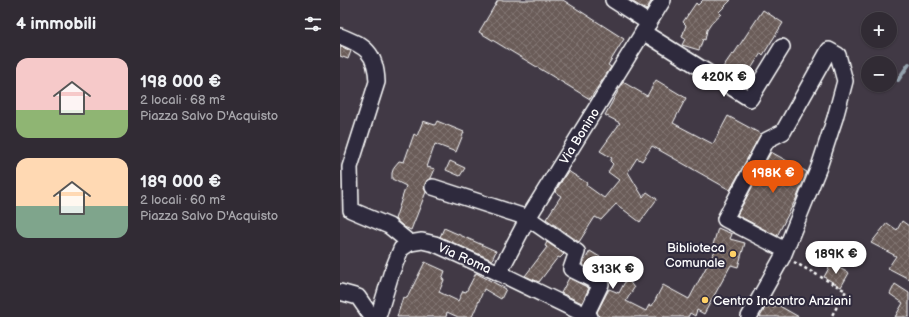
<!DOCTYPE html>
<html lang="it">
<meta charset="utf-8">
<style>
body{margin:0;font-family:"Balsamiq Sans",sans-serif;background:#39333c;color:#f1f3f6;height:100vh;display:flex;flex-direction:column;font-size:15px;white-space:nowrap}
*{box-sizing:border-box;margin:0}
p{font-size:13px;color:#a8a7ac}
.icon{flex:none;width:22px;height:22px;fill:none;stroke:currentColor;stroke-width:2;stroke-linecap:round;stroke-linejoin:round}
.map{position:relative;flex:1;overflow:hidden}
.drawer{display:flex;flex-direction:column;background:#312b34;width:340px}
.drawer>*{flex:none}
.buttons{position:absolute;left:521px;top:12px;display:grid;gap:8px}
.buttons a{display:grid;place-items:center;width:36px;height:36px;border-radius:50%;background:#312b34;box-shadow:0 1px 3px #0004,0 0 0 1px #4c474f;font-size:20px}
.price{position:absolute;translate:-50% -34px;padding:0 9px;border-radius:14px;background:#fff;color:#222;font-size:13px;line-height:26px;filter:drop-shadow(0 1px 2px #0008)}
.price::after{content:'';position:absolute;left:50%;top:24px;width:12px;height:9px;margin-left:-6px;background:inherit;clip-path:polygon(0 0,100% 0,50% 100%)}
.price.current{background:#ea580c;color:#fff}
ul{padding:0;list-style:none}
li{display:flex;align-items:center;gap:12px;height:100px;padding:0 16px}
li span{display:grid;place-items:center;flex:none;width:112px;height:80px;border-radius:12px;color:#555}
li>.icon{margin-inline-start:auto}
span .icon{width:48px;height:48px;fill:#fffc;stroke-width:1}
li b{font-size:17px}
h2{display:flex;justify-content:space-between;align-items:center;height:48px;padding:0 16px;font-size:17px}
main{display:flex;flex:1;min-height:0}
.map>svg:first-child{display:block}
</style>
<main>
<section class="drawer">
<h2>4 immobili<svg class="icon" aria-label="filters" viewBox="0 0 24 24"><path d="M4 7h16M4 17h16"/><circle cx="9" cy="7" r="2"/><circle cx="15" cy="17" r="2"/></svg></h2>
<ul>
<li><span style="background:linear-gradient(#f6c9c9 65%,#8fb573 0)"><svg class="icon" aria-label="home" viewBox="0 0 24 24"><path d="M3 11l9-7 9 7M6 9v11h12V9"/></svg></span><div><b>198 000 €</b><p>2 locali · 68 m²</p><p>Piazza Salvo D'Acquisto</p></div></li>
<li><span style="background:linear-gradient(#ffd9b3 60%,#7fa58c 0)"><svg class="icon" aria-label="home" viewBox="0 0 24 24"><path d="M3 11l9-7 9 7M6 9v11h12V9"/></svg></span><div><b>189 000 €</b><p>2 locali · 60 m²</p><p>Piazza Salvo D'Acquisto</p></div></li>
</ul>
</section>
<div class="map">
<svg width="569" height="317" viewBox="0 0 569 317">
<defs>
<pattern id="building-cross-hatch" width="8" height="8" patternUnits="userSpaceOnUse"><rect width="8" height="8" fill="#6b5c59"/><path d="M0 0l8 8M0 8l8-8" fill="none" stroke="#817472"/></pattern>
</defs>
<rect width="100%" height="100%" fill="#413945"/>
<filter id="ink" filterUnits="userSpaceOnUse"><feTurbulence type="fractalNoise" baseFrequency=".025" numOctaves="2"/><feDisplacementMap in="SourceGraphic" scale="8" xChannelSelector="R" yChannelSelector="G"/><feConvolveMatrix kernelMatrix="1 2 1 2 8 2 1 2 1" color-interpolation-filters="sRGB"/></filter>
<g filter="url(#ink)">
<g fill="none" stroke-linecap="round" stroke-linejoin="round">
<polyline stroke="#94a2ad" stroke-width="4" points="558,80 569,64"/>
</g>
<g fill="url(#building-cross-hatch)" stroke="#fff">
<polygon points="158,0 223,0 284,39 268,65 271,67 250,99 139,32"/>
<polygon points="290,0 312,0 306,10"/>
<polygon points="363,0 391,0 379,12 381,14 373,21 367,30 365,40 363,39 359,50 342,45 345,39 342,37 346,25 343,22 356,3 358,5"/>
<polygon points="423,10 443,23 423,55 421,53 402,83 381,70 392,54 393,55"/>
<polygon points="0,46 11,51 8,59 0,56"/>
<polygon points="316,80 346,98 333,123 373,144 388,116 421,134 390,190 312,146 302,161 297,158 288,172 303,197 307,192 317,199 300,222 276,204 261,220 255,217 239,242 206,219 221,196 215,192 228,171 247,183 246,185 264,198 279,180 268,172 273,164 270,161 272,158 260,151 280,123 265,115 283,82 307,96"/>
<polygon points="83,121 95,125 97,121 124,132 116,152 95,144 87,167 95,169 91,178 87,180 85,184 84,188 86,192 71,230 64,227 55,219 66,186 52,179 52,173 54,167 59,161 64,162 74,134 77,136"/>
<polygon points="431,152 467,172 457,197 437,236 397,215"/>
<polygon points="110,161 125,168 120,176 106,170"/>
<polygon points="562,221 569,226 569,279 548,268 556,256 531,243 547,223 557,230"/>
<polygon points="104,228 156,251 152,260 100,237"/>
<polygon points="378,228 392,234 390,239 405,243 398,267 391,265 364,314 357,310 355,316 350,313 348,317 259,317 257,312 269,289 279,293 287,278 294,288 286,301 306,311 309,305 312,306 323,285 349,299 377,247 373,245"/>
<polygon points="207,242 224,254 220,258 218,257 199,282 185,276 207,247 205,246"/>
<polygon points="250,251 260,257 260,258 265,261 261,274 242,265"/>
<polygon points="85,262 105,271 102,279 104,280 99,292 118,301 123,291 126,292 136,273 166,289 161,299 144,289 132,317 118,317 107,312 106,317 57,317 63,297 67,298"/>
<polygon points="491,264 509,273 501,287 484,277"/>
<polygon points="229,278 249,288 242,303 221,293"/>
<polygon points="555,284 569,293 569,317 555,317 563,303 550,294"/>
<polygon points="427,304 434,308 436,304 459,317 420,317"/>
</g>
<g fill="none" stroke-linecap="round" stroke-linejoin="round">
<g stroke="#fff" stroke-width="18">
<g id="minor">
<polyline points="273,0 309,23"/>
<polyline points="303,32 410,99 442,47"/>
<path d="M0,36c25,10 36,16 37,46l-27,85 1,43 38,16 21,17"/>
<polyline points="93,187 188,218 237,252 231,269 261,284 246,315"/>
<path id="s1" d="M159,273l29,-55 135,-218"/>
<polyline points="0,292 18,297 32,317"/>
<path id="s2" d="M38,317l13,-43 10,-25 9,-6 12,-2 13,3 64,29 91,44"/>
<polyline points="409,317 443,256 479,167 495,118 505,81 498,55 489,50 443,132 427,140 385,219 445,250"/>
</g>
</g>
<polyline stroke="#fff" stroke-width="2.5" stroke-dasharray="3 3" stroke-linecap="butt" points="454,262 506,291 491,317"/>
<use href="#minor" stroke="#2f2a3d" stroke-width="15"/>
</g>
</g>
<g fill="#ffd166" stroke="#2f2a3d" stroke-width="1.5">
<circle cx="393" cy="254" r="4"/>
<circle cx="365" cy="300" r="4"/>
</g>
<g text-anchor="middle" stroke-width="4" stroke-linejoin="round" paint-order="stroke">
<g font-size="13" fill="#fff" stroke="#2f2a3d">
<text dy="5" stroke="none"><textPath href="#s1" startOffset="159">Via Bonino</textPath></text>
<text dy="5" stroke="none"><textPath href="#s2" startOffset="141">Via Roma</textPath></text>
</g>
<g font-size="13" fill="#fff" stroke="#2f2a3d" text-anchor="end">
<text x="385" y="252">Biblioteca<tspan x="385" dy="15">Comunale</tspan></text>
<text x="373" y="305" text-anchor="start">Centro Incontro Anziani</text>
</g>
</g>
</svg>
<div class="buttons">
<a>+</a>
<a>−</a>
</div>
<b class="price" style="left:384px;top:98px">420K €</b>
<b class="price current" style="left:433px;top:194px">198K €</b>
<b class="price" style="left:496px;top:275px">189K €</b>
<b class="price" style="left:273px;top:290px">313K €</b>
</div>
</main>
